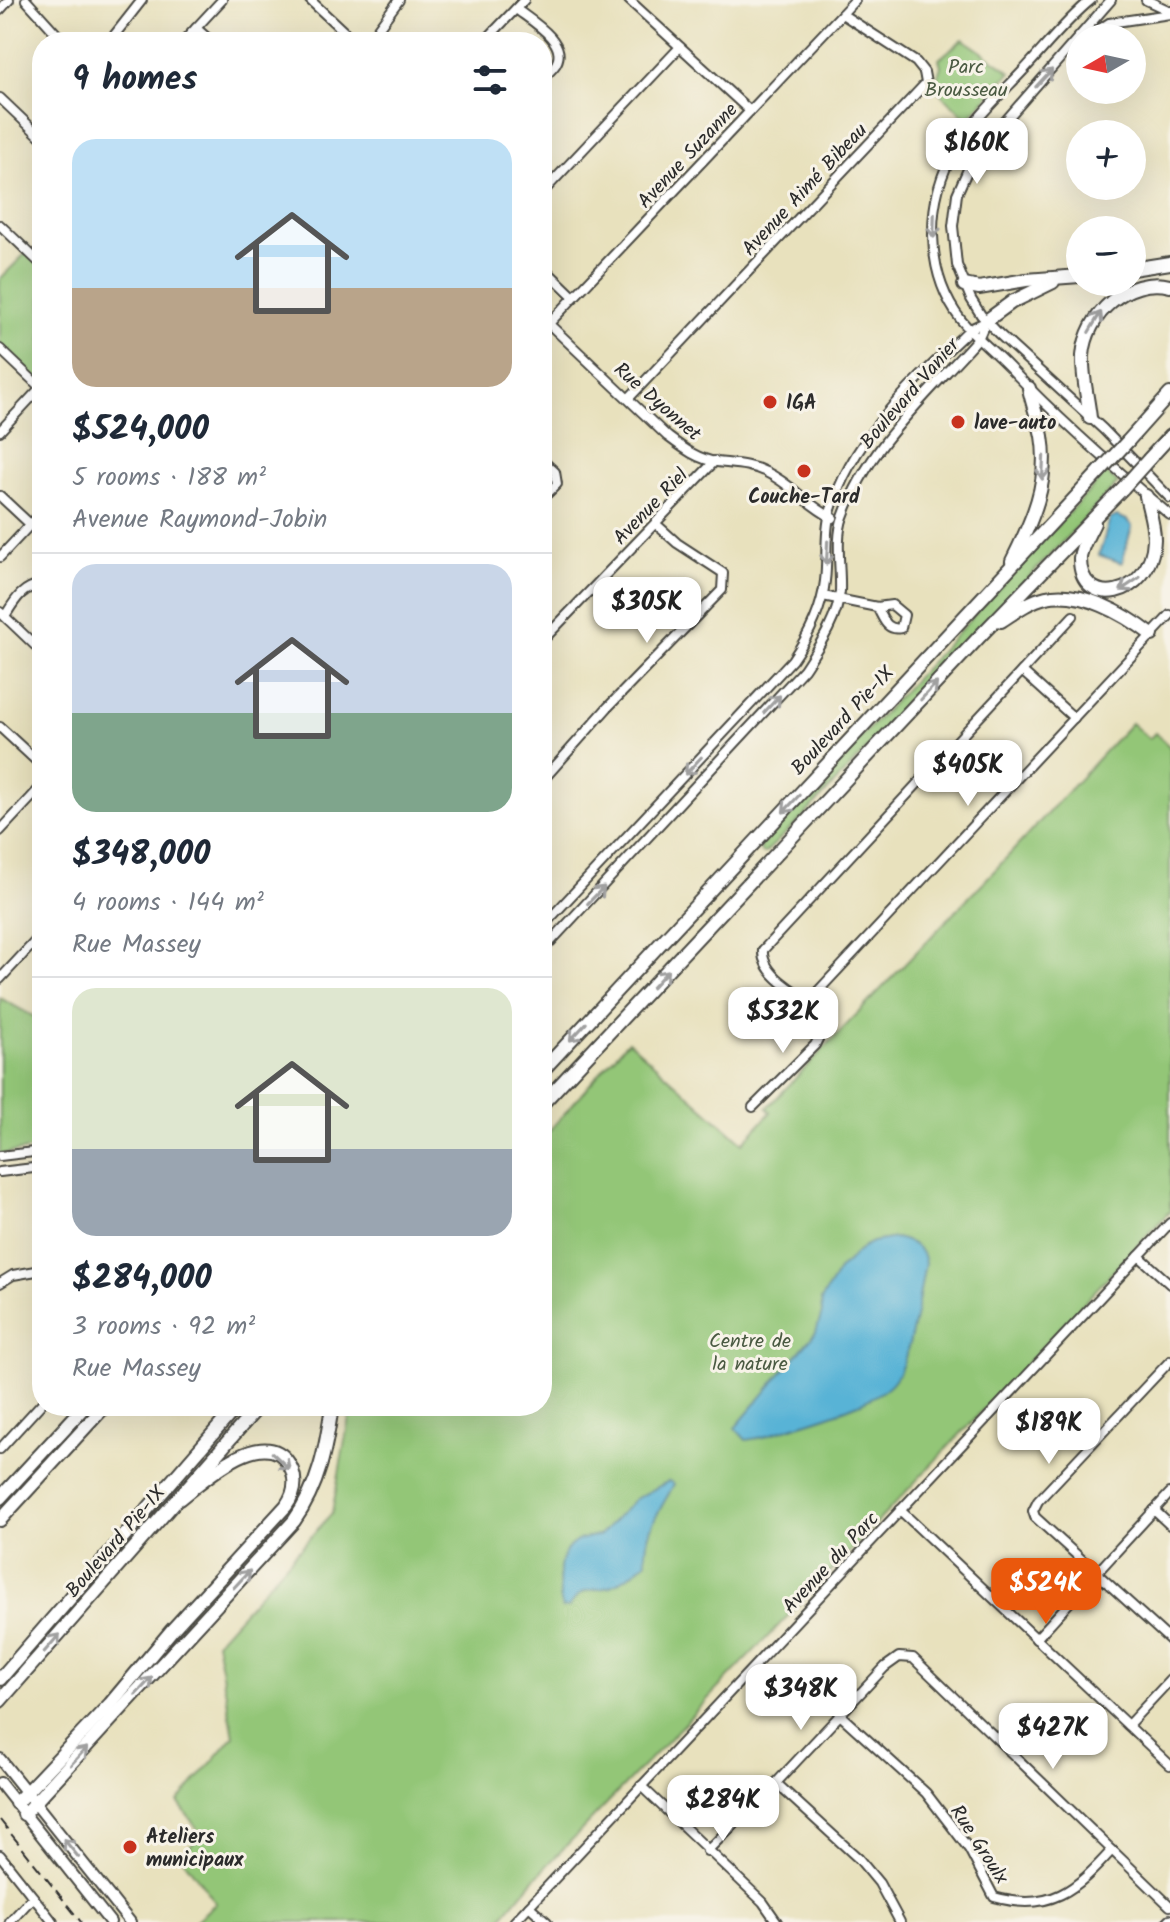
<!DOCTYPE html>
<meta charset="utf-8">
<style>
body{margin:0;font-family:Kalam,sans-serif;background:#f6f6f7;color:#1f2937;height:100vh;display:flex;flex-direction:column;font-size:30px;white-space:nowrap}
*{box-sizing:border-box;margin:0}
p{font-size:26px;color:#747a83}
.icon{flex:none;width:44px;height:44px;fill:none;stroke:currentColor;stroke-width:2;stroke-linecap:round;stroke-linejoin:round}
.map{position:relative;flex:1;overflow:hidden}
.details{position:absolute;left:32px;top:32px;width:520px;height:1384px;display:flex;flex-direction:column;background:#fff;border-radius:32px;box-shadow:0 8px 32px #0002}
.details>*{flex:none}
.needle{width:52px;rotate:261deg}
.buttons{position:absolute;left:1066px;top:24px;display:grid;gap:16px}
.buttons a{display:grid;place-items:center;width:80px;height:80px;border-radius:50%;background:#fff;box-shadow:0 8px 32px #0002;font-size:40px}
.price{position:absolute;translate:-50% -68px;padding:0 18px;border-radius:16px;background:#fff;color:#222;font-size:26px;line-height:52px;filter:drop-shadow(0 2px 4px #0008)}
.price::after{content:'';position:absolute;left:50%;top:48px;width:24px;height:18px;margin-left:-12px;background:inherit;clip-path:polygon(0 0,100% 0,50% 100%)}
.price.on{background:#ea580c;color:#fff}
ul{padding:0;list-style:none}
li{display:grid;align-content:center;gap:16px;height:424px;padding:0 40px}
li+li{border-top:2px solid #e0e1e3}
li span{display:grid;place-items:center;height:248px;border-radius:24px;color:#555}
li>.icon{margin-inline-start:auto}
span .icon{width:144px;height:144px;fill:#fffc;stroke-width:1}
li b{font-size:34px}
h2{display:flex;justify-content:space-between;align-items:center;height:96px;padding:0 40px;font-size:34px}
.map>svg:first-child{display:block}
</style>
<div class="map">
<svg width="1170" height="1922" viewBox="0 0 1170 1922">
<rect width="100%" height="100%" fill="#f7f3e8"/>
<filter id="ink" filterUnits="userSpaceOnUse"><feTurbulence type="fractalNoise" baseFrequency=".0125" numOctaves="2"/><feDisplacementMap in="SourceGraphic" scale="16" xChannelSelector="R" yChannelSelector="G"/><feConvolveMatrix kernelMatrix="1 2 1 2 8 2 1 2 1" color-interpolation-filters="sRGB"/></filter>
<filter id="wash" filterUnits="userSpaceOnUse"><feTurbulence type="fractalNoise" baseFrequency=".006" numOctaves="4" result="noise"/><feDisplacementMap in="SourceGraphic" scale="32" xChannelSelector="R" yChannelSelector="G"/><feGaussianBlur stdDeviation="1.8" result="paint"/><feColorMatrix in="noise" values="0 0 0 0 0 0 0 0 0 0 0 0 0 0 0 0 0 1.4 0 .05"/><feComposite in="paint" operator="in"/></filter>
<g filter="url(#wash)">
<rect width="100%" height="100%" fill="#e8e1bd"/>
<g fill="#93c677" stroke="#5f7851" stroke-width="2">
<polygon points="963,39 1011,72 967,119 934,87 941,66 939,59"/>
<polygon points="28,251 42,265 42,386 0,349 0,279"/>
<polygon points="1106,473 1118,483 802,818 765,853 761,853 760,846"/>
<polygon points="1131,723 1149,739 1155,733 1170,747 1170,1211 839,1563 535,1878 498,1922 194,1922 216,1903 181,1856 201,1834 178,1802 234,1736 216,1642 332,1513 351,1406 542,1406 542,1139 628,1041 743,1143 771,1112 767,1108 997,868"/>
<polygon points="0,998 42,1021 42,1148 0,1154"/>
</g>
<g fill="#59b3d6" stroke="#426f80" stroke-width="2">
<polygon points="1117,516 1127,520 1132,526 1122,563 1099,555 1110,519"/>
<path d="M895,1238c16,4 28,8 30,26 -6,29 -14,93 -30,115 -20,29 -98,43 -131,58l-18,3 -11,-12 81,-96 6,-19 -1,-13 19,-31 24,-23 8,-4z"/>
<path d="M669,1481l5,3c-15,29 -30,45 -28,78 -10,8 -21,18 -33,23 -22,10 -28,-3 -44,22l-7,1c-6,-35 -6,-71 37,-72l36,-37z"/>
</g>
</g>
<g filter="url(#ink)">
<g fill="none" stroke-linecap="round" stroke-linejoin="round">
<g stroke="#474641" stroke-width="12">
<g id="minor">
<polyline points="26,0 64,42"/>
<polyline points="310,0 355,42"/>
<polyline points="629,0 750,111"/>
<path d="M1091,0c-26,21 -48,50 -71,74 -22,23 -47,47 -64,74 -31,51 -32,124 5,172 14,17 33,31 48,47 50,53 105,101 161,148"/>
<polyline points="1111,0 973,158 957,194 953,226 957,265 971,299 981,315 999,334 1103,429 1170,498"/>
<polyline points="1146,0 1170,11"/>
<path d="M516,9c14,11 53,33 40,55 -4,6 -10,11 -14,15"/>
<polyline points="0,10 9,0"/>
<polyline points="196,28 212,42"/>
<polyline points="1086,38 1109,23 1170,14"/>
<polyline points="109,42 142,0"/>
<polyline points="183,42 222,0"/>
<polyline points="368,42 399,0"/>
<polyline points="484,42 524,0"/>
<polyline points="0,98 42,138"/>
<polyline points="542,193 680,47"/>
<polyline points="0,225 42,265"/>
<polyline points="542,266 574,297"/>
<path d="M549,324l118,112c16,12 30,23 50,26 17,2 33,2 49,10 26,12 42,34 67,46"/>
<polyline points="542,331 855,0"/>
<polyline points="0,349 42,389"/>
<polyline points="629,398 926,83 924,72 916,62 842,14"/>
<polyline points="0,431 42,386"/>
<polyline points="542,460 555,472 557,484 542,499"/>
<polyline points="0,496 30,524"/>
<polyline points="0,557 42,512"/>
<path d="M823,596l54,11 15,-2 12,10 -3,13c-15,3 -17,-9 -24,-21"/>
<polyline points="0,612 42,652"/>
<path d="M5,616c10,-16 17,-29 37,-32"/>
<polyline points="542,641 715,461"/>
<polyline points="1022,671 1074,718"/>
<polyline points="0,727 42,766"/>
<polyline points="542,781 608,707 722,590 723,573 677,543 656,524"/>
<polyline points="0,831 42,786"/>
<path d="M542,927l250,-267c16,-23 30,-51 33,-79 3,-22 -1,-47 5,-68 21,-75 85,-132 140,-184l15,-7"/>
<path d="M542,951l262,-282c15,-23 34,-50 36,-78 1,-23 -5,-52 3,-74 26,-73 86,-123 136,-180l7,-16"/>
<polyline points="0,979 42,934"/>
<path d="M815,1002c-19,-8 -54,-29 -52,-52l310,-334"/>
<polyline points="815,1002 820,989 1170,615"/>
<polyline points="753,1107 815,1045 819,1037 815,1002"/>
<polyline points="0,1156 42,1151"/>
<polyline points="0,1172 42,1167"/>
<polyline points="1139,1256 1170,1284"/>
<polyline points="0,1283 13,1275 42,1270"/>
<polyline points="1170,1361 1038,1501 1033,1511 1035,1517 1170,1640"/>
<polyline points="0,1449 42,1403"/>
<polyline points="900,1510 1170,1765"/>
<polyline points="1154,1510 1170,1525"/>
<polyline points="1036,1639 1170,1493"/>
<path d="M839,1714l87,79 43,56 25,48c56,16 82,-7 118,-47"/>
<polyline points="1128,1725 1170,1680"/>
<polyline points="776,1783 859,1859 879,1883 900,1922"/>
<polyline points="641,1786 763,1902 777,1922"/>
<polyline points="707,1851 776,1783 885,1667 899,1657 913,1658 1170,1906"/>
<polyline points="0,1855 53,1922"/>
<polyline points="529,1906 547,1922"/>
<polyline points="10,1922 33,1897"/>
<polyline points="514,1922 1170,1223"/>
<polyline points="1167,1922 1170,1919"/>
</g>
</g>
<g stroke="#474641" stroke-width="14">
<g id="major">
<polyline points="0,1759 130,1922"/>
<polyline points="0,1783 110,1922"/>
</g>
</g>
<g stroke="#474641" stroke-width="16">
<g id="highway">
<polyline points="1132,269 1170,263"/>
<polyline points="964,285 979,288 1026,280 1080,276"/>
<polyline points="986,321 1012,302 1053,282"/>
<path d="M1090,418c-2,-20 -8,-41 -7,-62 3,-42 44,-80 87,-70"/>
<polyline points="1128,441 1170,394"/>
<polyline points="1149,459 1170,436"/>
<path d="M1094,523c-5,11 -13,23 -14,35 -1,53 72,41 74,-19 0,-14 -5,-29 -8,-43"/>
<path d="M1012,561c20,-40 38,-79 30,-125 -3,-16 -10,-31 -13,-48"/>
<path d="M1001,621c14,-9 28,-20 45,-24 35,-8 79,17 106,38"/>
<polyline points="542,1071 1101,470"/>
<polyline points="542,1104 982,634 1123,488"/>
<polyline points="0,1498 85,1406"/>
<polyline points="0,1520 105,1406"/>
<polyline points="0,1679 237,1406"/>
<polyline points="0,1701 259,1406"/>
<path d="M16,1803l94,-99 62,-74 114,-124c8,-11 11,-23 6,-36 -22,-53 -89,11 -113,29"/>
<path d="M24,1814l270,-293c25,-35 32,-73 38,-115"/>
</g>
</g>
<use href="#minor" stroke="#fff" stroke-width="8"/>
<use href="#major" stroke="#fff" stroke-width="10"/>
<use href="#highway" stroke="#fff" stroke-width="12"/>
<polyline stroke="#2b2b2b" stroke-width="2" stroke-dasharray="12 6" stroke-linecap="butt" points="0,1820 81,1922"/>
<g stroke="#474641" stroke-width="16" stroke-linecap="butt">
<g id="highway-bridge">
<polyline points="1101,470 1128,441"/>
<polyline points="1123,488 1149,459"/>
</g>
</g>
<use href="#highway-bridge" stroke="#fff" stroke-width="12"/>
</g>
<defs><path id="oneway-shaft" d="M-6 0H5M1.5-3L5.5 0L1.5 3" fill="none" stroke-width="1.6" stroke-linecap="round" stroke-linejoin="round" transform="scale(2)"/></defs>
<g stroke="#a0a0a0">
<use href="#oneway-shaft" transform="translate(1044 78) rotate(-47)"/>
<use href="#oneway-shaft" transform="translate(934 226) rotate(91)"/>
<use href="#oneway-shaft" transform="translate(1095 322) rotate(-59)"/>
<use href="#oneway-shaft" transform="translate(1043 468) rotate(93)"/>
<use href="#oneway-shaft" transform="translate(827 553) rotate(93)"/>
<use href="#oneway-shaft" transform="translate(1130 584) rotate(146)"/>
<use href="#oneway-shaft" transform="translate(929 691) rotate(-47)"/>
<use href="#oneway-shaft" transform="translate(772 704) rotate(-47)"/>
<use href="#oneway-shaft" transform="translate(693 766) rotate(133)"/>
<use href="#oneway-shaft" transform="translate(791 804) rotate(133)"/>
<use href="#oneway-shaft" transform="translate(596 895) rotate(-46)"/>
<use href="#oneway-shaft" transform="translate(660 979) rotate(-47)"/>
<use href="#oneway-shaft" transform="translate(578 1032) rotate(133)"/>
<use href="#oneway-shaft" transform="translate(281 1461) rotate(43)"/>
<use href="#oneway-shaft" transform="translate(242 1579) rotate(-47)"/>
<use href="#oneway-shaft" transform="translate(52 1643) rotate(-49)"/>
<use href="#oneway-shaft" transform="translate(144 1686) rotate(-47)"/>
<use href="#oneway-shaft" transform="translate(79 1756) rotate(-47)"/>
<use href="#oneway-shaft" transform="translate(71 1848) rotate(-129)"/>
</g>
</g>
<g fill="#c8321e" stroke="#f7f3e8" stroke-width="3">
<circle cx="770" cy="402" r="8"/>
<circle cx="958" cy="422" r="8"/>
<circle cx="804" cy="471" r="8"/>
<circle cx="130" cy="1847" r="8"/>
</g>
<g text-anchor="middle" stroke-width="6" stroke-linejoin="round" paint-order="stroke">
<g font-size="20" fill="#4a5a42" stroke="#f7f3e8">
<text x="966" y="73">Parc<tspan x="966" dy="23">Brousseau</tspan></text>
<text x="750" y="1347">Centre de<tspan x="750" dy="23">la nature</tspan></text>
</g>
<g font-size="20" fill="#2b2b2b" stroke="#f7f3e8">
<text transform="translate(687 155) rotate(-47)" y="7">Avenue Suzanne</text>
<text transform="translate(804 189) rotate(-47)" y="7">Avenue Aimé Bibeau</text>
<text transform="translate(909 393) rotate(-49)" y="7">Boulevard Vanier</text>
<text transform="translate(658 401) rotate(41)" y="7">Rue Dyonnet</text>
<text transform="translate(650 506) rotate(-46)" y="7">Avenue Riel</text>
<text transform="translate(842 720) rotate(-47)" y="7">Boulevard Pie-IX</text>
<text transform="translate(115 1541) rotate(-49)" y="7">Boulevard Pie-IX</text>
<text transform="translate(830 1562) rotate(-47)" y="7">Avenue du Parc</text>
<text transform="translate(980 1844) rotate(57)" y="7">Rue Groulx</text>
</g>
<g font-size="20" font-weight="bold" fill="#2b2b2b" stroke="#f7f3e8" text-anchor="start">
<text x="786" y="409">IGA</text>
<text x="974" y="429">lave-auto</text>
<text x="804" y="503" text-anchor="middle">Couche-Tard</text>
<text x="146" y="1843">Ateliers<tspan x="146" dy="23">municipaux</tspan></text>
</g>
</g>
</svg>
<div class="buttons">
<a><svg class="needle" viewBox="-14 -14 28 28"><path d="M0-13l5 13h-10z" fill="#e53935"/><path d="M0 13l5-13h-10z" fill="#747a83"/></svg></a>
<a>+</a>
<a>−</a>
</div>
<b class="price" style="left:977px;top:186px">$160K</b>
<b class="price" style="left:647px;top:645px">$305K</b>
<b class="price" style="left:968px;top:808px">$405K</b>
<b class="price" style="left:783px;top:1055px">$532K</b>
<b class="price" style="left:1049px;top:1466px">$189K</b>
<b class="price on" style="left:1046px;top:1626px">$524K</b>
<b class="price" style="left:801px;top:1732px">$348K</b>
<b class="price" style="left:1053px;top:1771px">$427K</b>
<b class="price" style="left:723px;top:1843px">$284K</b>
<section class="details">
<h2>9 homes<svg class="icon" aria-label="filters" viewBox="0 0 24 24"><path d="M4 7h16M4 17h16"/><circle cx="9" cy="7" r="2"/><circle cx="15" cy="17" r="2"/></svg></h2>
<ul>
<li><span style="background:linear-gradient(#bfe0f5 60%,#b9a48a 0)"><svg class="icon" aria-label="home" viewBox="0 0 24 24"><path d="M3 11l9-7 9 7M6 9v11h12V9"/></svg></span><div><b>$524,000</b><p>5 rooms · 188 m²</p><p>Avenue Raymond-Jobin</p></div></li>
<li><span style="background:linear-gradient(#c9d6e8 60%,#7fa58c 0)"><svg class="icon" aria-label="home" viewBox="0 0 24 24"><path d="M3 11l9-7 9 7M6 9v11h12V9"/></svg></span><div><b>$348,000</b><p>4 rooms · 144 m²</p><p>Rue Massey</p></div></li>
<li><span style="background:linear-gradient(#dfe7d0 65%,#9aa5b1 0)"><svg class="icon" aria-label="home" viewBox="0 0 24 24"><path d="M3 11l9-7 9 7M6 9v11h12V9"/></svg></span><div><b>$284,000</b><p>3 rooms · 92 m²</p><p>Rue Massey</p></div></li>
</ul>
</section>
</div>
